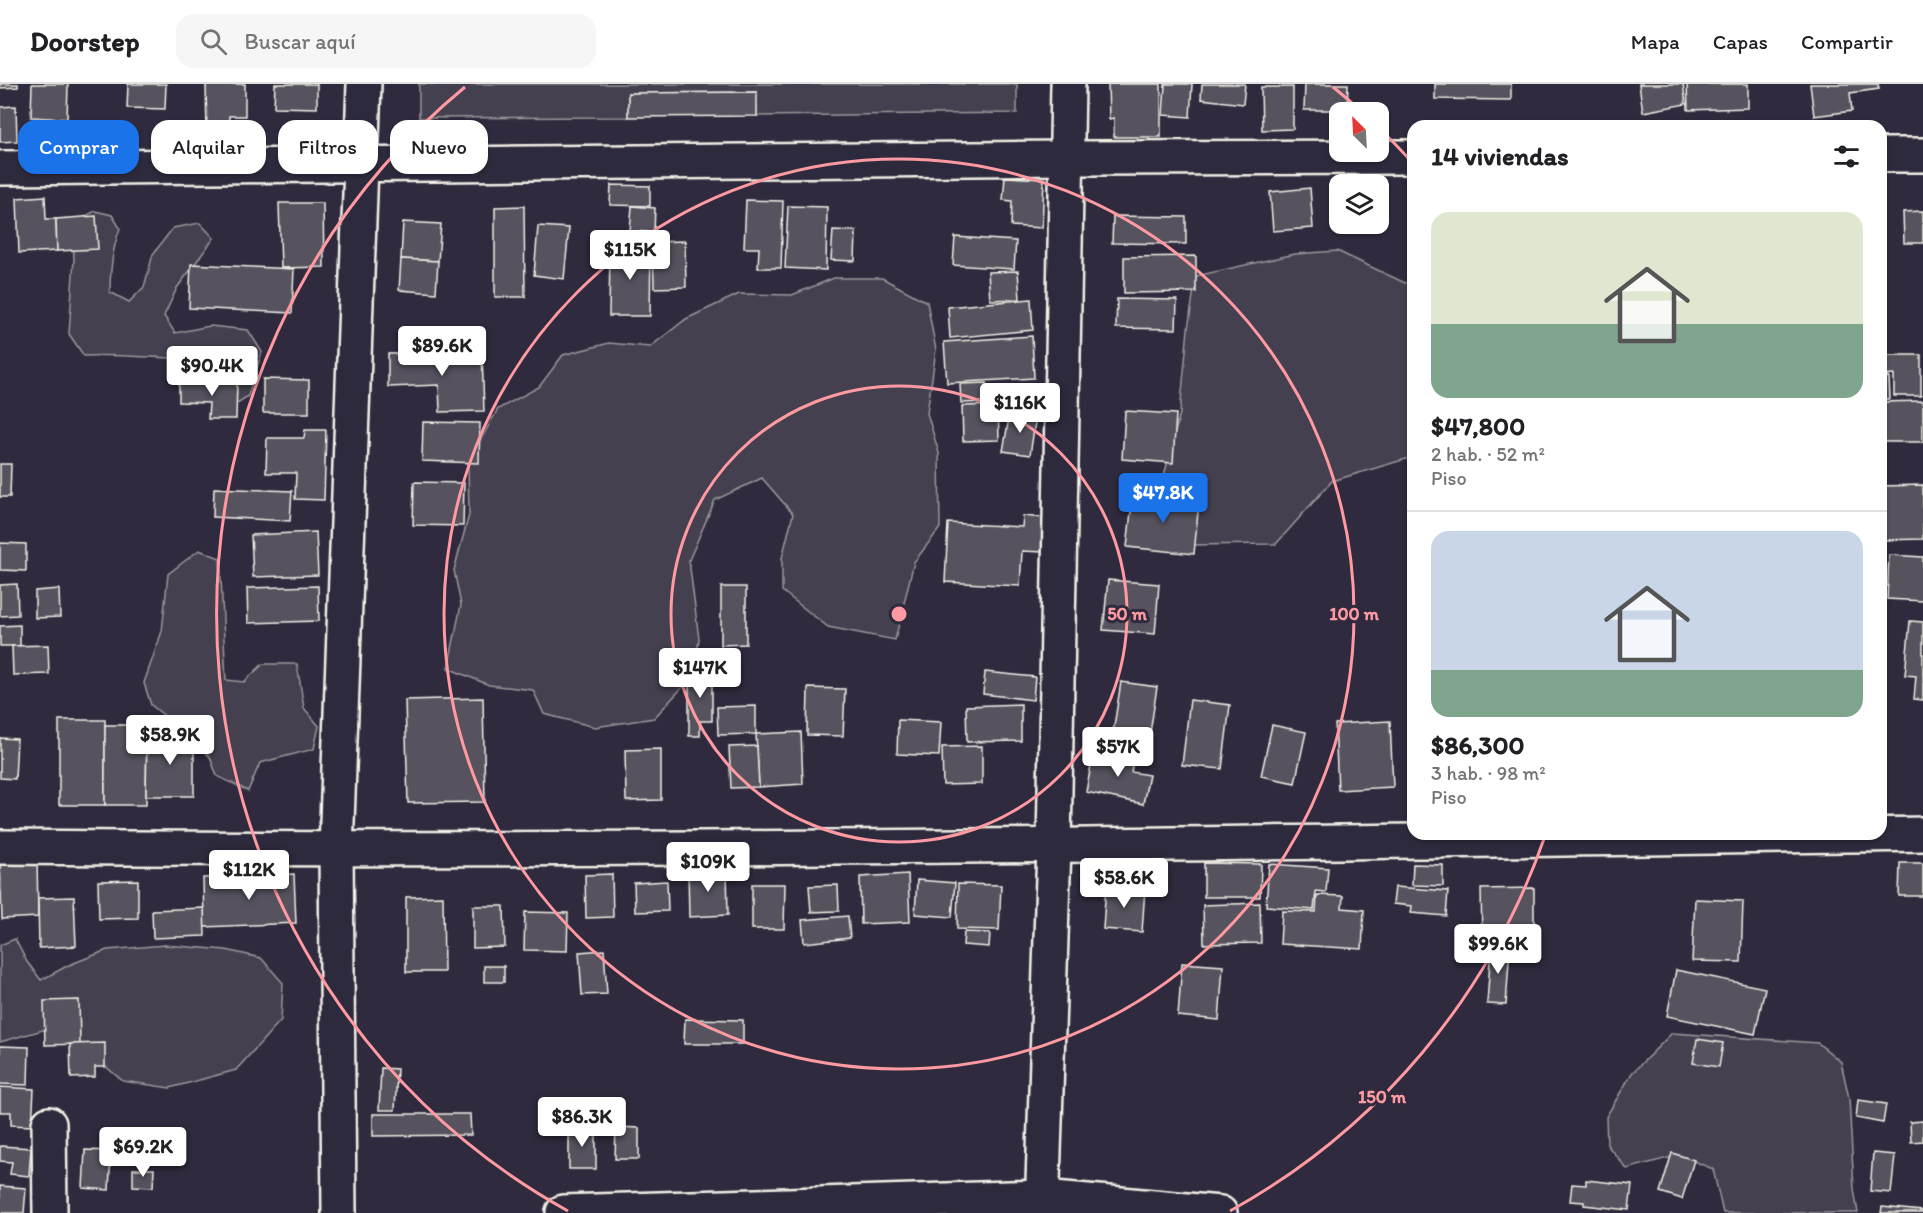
<!DOCTYPE html>
<html lang="es">
<meta charset="utf-8">
<style>
body{margin:0;font-family:Itim,sans-serif;background:#f6f6f6;color:#202124;height:100vh;display:flex;flex-direction:column;font-size:22px;white-space:nowrap}
*{box-sizing:border-box;margin:0}
p{font-size:20px;color:#757577}
.icon{flex:none;width:33px;height:33px;fill:none;stroke:currentColor;stroke-width:2;stroke-linecap:round;stroke-linejoin:round}
.map{position:relative;flex:1;overflow:hidden}
.sheet{position:absolute;left:1407px;top:36px;width:480px;height:720px;display:flex;flex-direction:column;background:#fff;border-radius:18px;box-shadow:0 2px 4px #0004}
.sheet>*{flex:none}
.banner{position:absolute;left:18px;top:36px;width:570px;height:54px;display:flex;gap:12px}
.needle{width:39px;rotate:336deg}
.controls{position:absolute;left:1329px;top:18px;display:grid;gap:12px}
.controls a{display:grid;place-items:center;width:60px;height:60px;border-radius:12px;background:#fff;box-shadow:0 2px 4px #0004;font-size:30px}
.price{position:absolute;translate:-50% -51px;padding:0 14px;border-radius:6px;background:#fff;color:#222;font-size:20px;line-height:39px;filter:drop-shadow(0 2px 3px #0008)}
.price::after{content:'';position:absolute;left:50%;top:36px;width:18px;height:14px;margin-left:-9px;background:inherit;clip-path:polygon(0 0,100% 0,50% 100%)}
.price.current{background:#1a73e8;color:#fff}
ul{padding:0;list-style:none}
li{display:grid;align-content:center;gap:12px;height:318px;padding:0 24px}
li+li{border-top:2px solid #e0e0e0}
li span{display:grid;place-items:center;height:186px;border-radius:18px;color:#555}
li>.icon{margin-inline-start:auto}
span .icon{width:108px;height:108px;fill:#fffc;stroke-width:1}
li b{font-size:26px}
h2{display:flex;justify-content:space-between;align-items:center;height:72px;padding:0 24px;font-size:26px}
.tag{padding:0 21px;border-radius:18px;background:#fff;box-shadow:0 2px 4px #0004;font-size:21px;line-height:54px}
.tag.current{background:#1a73e8;color:#fff}
header{display:flex;align-items:center;gap:36px;box-sizing:border-box;height:84px;padding:0 30px;background:#fff;border-bottom:2px solid #e0e0e0}
header strong{font-size:28px}
nav{display:flex;gap:33px;margin-inline-start:auto;font-size:21px}
.search{width:420px;height:54px;background:#f6f6f6;display:flex;align-items:center;gap:15px;box-sizing:border-box;padding:0 21px;border-radius:18px;color:#757577;font-size:22px}
.map>svg:first-child{display:block}
</style>
<header>
<strong>Doorstep</strong>
<div class="search"><svg class="icon" aria-label="search" viewBox="0 0 24 24"><circle cx="10" cy="10" r="6"/><path d="M15 15l6 6"/></svg>Buscar aquí</div>
<nav><a>Mapa</a><a>Capas</a><a>Compartir</a></nav>
</header>
<div class="map">
<svg width="1923" height="1129" viewBox="0 0 1923 1129">
<rect width="100%" height="100%" fill="#2f2a3d"/>
<filter id="ink" filterUnits="userSpaceOnUse"><feTurbulence type="fractalNoise" baseFrequency=".0167" numOctaves="2"/><feDisplacementMap in="SourceGraphic" scale="12" xChannelSelector="R" yChannelSelector="G"/><feConvolveMatrix kernelMatrix="1 2 1 2 8 2 1 2 1" color-interpolation-filters="sRGB"/></filter>
<g filter="url(#ink)">
<g fill="#454050" stroke="#9c989c" stroke-width="1.5">
<polygon points="419,0 1017,0 1017,29 757,32 756,8 628,9 628,33 419,34"/>
<path d="M95,127l17,4 8,13c-8,22 -10,41 -10,64l19,10 15,-15 9,-33 20,-26 27,-5 14,15 -37,50 -13,28 11,17 35,-7 38,4 14,22 -14,44 -23,15 -22,-33 -21,-20c-33,0 -65,-4 -98,-2l-15,-22 5,-75 -2,-35z"/>
<polygon points="1337,167 1405,199 1413,197 1413,373 1332,397 1276,460 1185,461 1158,416 1180,329 1188,245 1196,192 1295,170"/>
<polygon points="834,194 882,194 927,218 936,266 927,329 939,369 940,444 914,478 895,556 828,543 782,507 782,474 793,430 762,394 715,416 689,476 699,555 694,591 654,634 595,643 544,630 533,606 489,601 448,584 461,521 454,486 469,431 468,378 498,325 539,303 563,271 609,259 650,263 686,235 739,210 792,211"/>
<polygon points="199,466 220,474 226,596 244,598 263,580 297,580 304,624 319,642 314,665 260,679 248,707 217,692 210,673 185,648 151,621 144,599 162,547 168,490"/>
<polygon points="15,855 27,878 41,896 69,881 107,866 165,861 226,866 261,874 283,899 281,936 236,986 170,1004 123,997 57,942 0,958 0,861"/>
<polygon points="1672,949 1818,959 1841,978 1849,1014 1854,1105 1858,1129 1723,1129 1713,1085 1679,1071 1627,1085 1607,1061 1606,1033 1632,989"/>
</g>
<g fill="#56525f" stroke="#f4f1e8" stroke-width="1.5">
<polygon points="0,0 18,0 18,3 0,4"/>
<polygon points="32,0 68,0 67,35 31,33"/>
<polygon points="128,0 166,0 165,25 127,24"/>
<polygon points="206,0 245,0 245,32 229,32 229,51 207,51"/>
<polygon points="275,0 317,0 317,24 274,23"/>
<polygon points="1108,0 1161,0 1161,53 1114,53 1114,34 1109,35"/>
<polygon points="1165,0 1192,0 1190,33 1163,31"/>
<polygon points="1202,0 1245,0 1243,20 1201,15"/>
<polygon points="1305,0 1348,0 1347,26 1304,26"/>
<polygon points="1435,0 1511,0 1511,16 1435,15"/>
<polygon points="1639,0 1683,0 1686,20 1643,28"/>
<polygon points="1687,0 1748,0 1748,24 1688,26"/>
<polygon points="1810,0 1878,0 1879,5 1850,9 1852,27 1814,32"/>
<polygon points="1261,3 1293,3 1293,45 1262,46"/>
<polygon points="757,8 757,32 628,33 628,9"/>
<polygon points="16,22 17,57 0,58 0,23"/>
<polygon points="1005,93 1044,95 1042,144 1011,142 1012,117 1003,116"/>
<polygon points="611,101 650,102 650,122 610,121"/>
<polygon points="1310,104 1313,144 1273,147 1270,108"/>
<polygon points="45,112 46,135 56,135 57,167 19,169 17,114"/>
<polygon points="746,116 783,117 781,184 758,184 759,164 744,164"/>
<polygon points="279,119 323,119 324,183 281,184"/>
<polygon points="524,122 525,213 495,213 495,123"/>
<polygon points="632,122 655,124 654,148 630,147"/>
<polygon points="788,122 827,123 826,186 785,184"/>
<polygon points="1923,127 1923,159 1904,159 1903,128"/>
<polygon points="96,132 98,165 57,167 56,135"/>
<polygon points="1113,132 1186,133 1186,160 1112,159"/>
<polygon points="403,138 441,140 438,177 401,175"/>
<polygon points="538,142 569,144 564,195 534,191"/>
<polygon points="833,146 856,147 855,177 831,176"/>
<polygon points="955,153 1016,157 1014,185 953,181"/>
<polygon points="685,157 686,203 654,204 653,158"/>
<polygon points="610,162 651,162 650,232 609,232"/>
<polygon points="1196,172 1196,208 1124,209 1124,173"/>
<polygon points="401,175 438,177 436,209 399,206"/>
<polygon points="191,180 294,185 292,229 189,224"/>
<polygon points="1018,187 1020,215 990,216 988,188"/>
<polygon points="1031,215 1033,246 950,254 948,223"/>
<polygon points="1117,215 1177,216 1176,245 1116,244"/>
<polygon points="1032,252 1034,294 947,299 944,258"/>
<polygon points="482,268 484,327 440,328 439,301 388,303 388,270"/>
<polygon points="1881,271 1921,271 1921,312 1894,312 1894,291 1881,292"/>
<polygon points="1889,293 1890,315 1881,315 1881,294"/>
<polygon points="263,295 309,296 309,329 263,329"/>
<polygon points="179,297 237,297 236,335 208,335 209,319 179,318"/>
<polygon points="987,299 988,318 961,319 960,300"/>
<polygon points="1923,317 1923,358 1881,358 1881,318"/>
<polygon points="998,321 999,356 963,357 962,322"/>
<polygon points="1125,327 1176,330 1173,379 1122,375"/>
<polygon points="1010,328 1036,332 1030,371 1003,367"/>
<polygon points="423,338 480,339 479,379 422,377"/>
<polygon points="305,346 326,346 324,416 295,415 296,389 266,389 267,354 304,354"/>
<polygon points="0,380 11,380 10,413 0,413"/>
<polygon points="414,398 464,399 463,442 413,441"/>
<polygon points="1923,401 1923,455 1881,456 1881,402"/>
<polygon points="214,404 292,407 290,437 213,433"/>
<polygon points="1133,410 1199,417 1194,470 1127,463"/>
<polygon points="1023,432 1045,434 1043,468 1022,467 1020,502 945,498 948,439 1022,443"/>
<polygon points="316,448 318,491 253,493 251,451"/>
<polygon points="0,459 26,460 26,487 0,486"/>
<polygon points="1889,471 1923,473 1923,517 1887,515"/>
<polygon points="1108,496 1159,500 1155,550 1103,546"/>
<polygon points="17,500 18,531 0,532 0,501"/>
<polygon points="318,502 319,537 248,539 247,504"/>
<polygon points="721,503 746,503 746,560 721,561"/>
<polygon points="59,505 60,533 35,534 35,507"/>
<polygon points="1910,537 1923,538 1923,616 1914,615 1916,592 1905,591"/>
<polygon points="20,541 20,562 0,562 0,542"/>
<polygon points="48,561 49,590 13,591 12,562"/>
<polygon points="689,585 712,585 712,637 700,637 700,652 689,652"/>
<polygon points="985,588 1035,593 1033,616 983,610"/>
<polygon points="1121,598 1157,603 1150,649 1131,647 1130,657 1112,655"/>
<polygon points="808,604 845,605 843,652 807,651"/>
<polygon points="483,614 485,718 408,719 405,616"/>
<polygon points="1190,616 1230,621 1222,685 1182,681"/>
<polygon points="1021,620 1021,657 967,658 966,622"/>
<polygon points="756,622 756,650 718,651 717,623"/>
<rect x="59" y="636" width="46" height="85"/>
<polygon points="898,636 941,638 939,672 897,670"/>
<polygon points="1390,637 1393,703 1338,706 1335,640"/>
<polygon points="105,641 147,641 146,721 105,721"/>
<polygon points="1272,641 1306,648 1295,699 1261,692"/>
<polygon points="801,648 803,700 759,703 756,650"/>
<polygon points="147,651 194,651 194,712 146,712"/>
<polygon points="0,654 17,655 15,695 0,694"/>
<polygon points="757,662 759,703 731,704 729,663"/>
<polygon points="982,662 982,700 943,701 942,663"/>
<polygon points="1111,663 1135,667 1131,688 1149,691 1143,720 1086,708 1092,676 1108,679"/>
<polygon points="661,665 661,716 626,717 625,666"/>
<polygon points="37,774 38,833 2,835 0,775"/>
<polygon points="1204,779 1261,780 1260,813 1204,813"/>
<polygon points="1900,779 1923,779 1923,812 1899,812"/>
<polygon points="1269,780 1328,784 1326,808 1316,807 1314,826 1266,822"/>
<polygon points="1413,780 1443,781 1443,802 1412,801"/>
<polygon points="727,786 728,831 689,833 688,787"/>
<polygon points="294,790 296,839 204,843 203,794"/>
<polygon points="612,790 613,833 586,834 585,791"/>
<polygon points="908,790 910,838 861,840 860,793"/>
<polygon points="138,796 138,834 99,835 98,797"/>
<polygon points="917,796 955,799 952,833 915,830"/>
<polygon points="667,797 668,827 635,828 634,799"/>
<polygon points="752,800 785,800 784,845 752,845"/>
<polygon points="958,800 1001,801 999,846 957,845"/>
<polygon points="838,801 839,827 811,828 809,802"/>
<polygon points="1106,801 1145,804 1142,848 1103,845"/>
<polygon points="1395,803 1448,807 1446,832 1411,829 1412,822 1393,820"/>
<polygon points="1534,804 1534,853 1482,853 1481,805"/>
<polygon points="1317,811 1343,812 1342,824 1364,826 1362,865 1280,860 1282,827 1316,828"/>
<polygon points="443,812 444,888 406,888 406,813"/>
<polygon points="74,813 76,862 39,864 38,814"/>
<polygon points="1695,815 1743,817 1741,878 1692,877"/>
<polygon points="1260,819 1261,859 1204,860 1203,821"/>
<polygon points="473,822 504,822 505,863 473,864"/>
<polygon points="204,824 205,852 153,854 152,826"/>
<polygon points="525,828 568,829 567,867 524,866"/>
<polygon points="848,832 850,854 804,859 802,836"/>
<polygon points="964,848 990,849 989,863 963,861"/>
<polygon points="1491,861 1510,862 1506,921 1487,920"/>
<polygon points="604,866 607,910 582,911 579,868"/>
<polygon points="1182,879 1223,882 1219,936 1178,932"/>
<rect x="484" y="882" width="20" height="16"/>
<polygon points="1676,886 1765,904 1755,950 1667,932"/>
<polygon points="79,916 80,960 45,961 44,917"/>
<polygon points="685,935 743,936 743,960 684,960"/>
<polygon points="1697,955 1723,959 1719,983 1693,979"/>
<polygon points="105,959 105,983 95,983 95,993 71,994 70,960"/>
<polygon points="0,962 29,963 28,1001 0,1000"/>
<polygon points="381,984 397,985 395,1026 379,1026"/>
<polygon points="0,1003 34,1005 32,1042 11,1041 11,1028 0,1028"/>
<polygon points="1858,1016 1886,1020 1883,1039 1856,1034"/>
<polygon points="373,1030 470,1030 471,1051 373,1052"/>
<polygon points="1923,1037 1923,1057 1911,1058 1910,1038"/>
<polygon points="616,1043 639,1044 639,1075 615,1075"/>
<rect x="569" y="1044" width="27" height="41"/>
<polygon points="0,1062 31,1064 29,1092 10,1090 12,1078 0,1077"/>
<polygon points="85,1066 111,1067 109,1106 83,1104"/>
<polygon points="1672,1069 1694,1076 1682,1115 1660,1108"/>
<polygon points="1873,1069 1895,1071 1891,1109 1870,1107"/>
<polygon points="133,1085 154,1085 153,1103 133,1102"/>
<polygon points="1586,1096 1632,1101 1629,1126 1584,1121 1584,1118 1570,1117 1572,1100 1586,1101"/>
<polygon points="0,1102 26,1104 24,1129 0,1129"/>
<polygon points="1882,1123 1922,1127 1922,1129 1881,1129"/>
</g>
<g fill="none" stroke-linecap="round" stroke-linejoin="round">
<g stroke="#f4f1e8" stroke-width="38">
<g id="minor">
<polyline points="1881,71 1923,71"/>
<polyline points="0,84 1068,74 1413,73"/>
<path d="M0,763c641,6 1282,-4 1923,-13"/>
<polyline points="49,1040 50,1129"/>
<polyline points="563,1128 1043,1113 1220,1129"/>
<polyline points="339,1129 336,766 364,0"/>
<polyline points="1042,1129 1054,762 1068,0"/>
</g>
</g>
<use href="#minor" stroke="#2f2a3d" stroke-width="33"/>
</g>
</g>
<g fill="none" stroke="#ff9aa2" stroke-width="3">
<circle cx="899" cy="530" r="228"/>
<circle cx="899" cy="530" r="455"/>
<path d="M1545 752A683 683 0 0 1 1230 1127M568 1127A683 683 0 0 1 465 3M1333 3A683 683 0 0 1 1360 26M1382 47A683 683 0 0 1 1411 77"/>
</g>
<circle cx="899" cy="530" r="9" fill="#ff9aa2" stroke="#2f2a3d" stroke-width="3"/>
<g font-size="18" text-anchor="middle" font-weight="bold" fill="#ff9aa2" stroke="#2f2a3d" stroke-width="6" stroke-linejoin="round" paint-order="stroke">
<text x="1127" y="536">50 m</text>
<text x="1354" y="536">100 m</text>
<text x="1382" y="1019">150 m</text>
</g>
</svg>
<div class="controls">
<a><svg class="needle" viewBox="-14 -14 28 28"><path d="M0-13l5 13h-10z" fill="#e53935"/><path d="M0 13l5-13h-10z" fill="#757577"/></svg></a>
<a><svg class="icon" aria-label="layers" viewBox="0 0 24 24"><path d="M12 4l9 5-9 5-9-5zM3 14l9 5 9-5"/></svg></a>
</div>
<b class="price" style="left:630px;top:197px">$115K</b>
<b class="price" style="left:442px;top:293px">$89.6K</b>
<b class="price" style="left:212px;top:313px">$90.4K</b>
<b class="price" style="left:1020px;top:350px">$116K</b>
<b class="price current" style="left:1163px;top:440px">$47.8K</b>
<b class="price" style="left:700px;top:615px">$147K</b>
<b class="price" style="left:170px;top:682px">$58.9K</b>
<b class="price" style="left:1118px;top:694px">$57K</b>
<b class="price" style="left:708px;top:809px">$109K</b>
<b class="price" style="left:249px;top:817px">$112K</b>
<b class="price" style="left:1124px;top:825px">$58.6K</b>
<b class="price" style="left:1498px;top:891px">$99.6K</b>
<b class="price" style="left:582px;top:1064px">$86.3K</b>
<b class="price" style="left:143px;top:1094px">$69.2K</b>
<div class="banner">
<a class="tag current">Comprar</a>
<a class="tag">Alquilar</a>
<a class="tag">Filtros</a>
<a class="tag">Nuevo</a>
</div>
<section class="sheet">
<h2>14 viviendas<svg class="icon" aria-label="filters" viewBox="0 0 24 24"><path d="M4 7h16M4 17h16"/><circle cx="9" cy="7" r="2"/><circle cx="15" cy="17" r="2"/></svg></h2>
<ul>
<li><span style="background:linear-gradient(#dfe7d0 60%,#7fa58c 0)"><svg class="icon" aria-label="home" viewBox="0 0 24 24"><path d="M3 11l9-7 9 7M6 9v11h12V9"/></svg></span><div><b>$47,800</b><p>2 hab. · 52 m²</p><p>Piso</p></div></li>
<li><span style="background:linear-gradient(#c9d6e8 75%,#7fa58c 0)"><svg class="icon" aria-label="home" viewBox="0 0 24 24"><path d="M3 11l9-7 9 7M6 9v11h12V9"/></svg></span><div><b>$86,300</b><p>3 hab. · 98 m²</p><p>Piso</p></div></li>
</ul>
</section>
</div>
